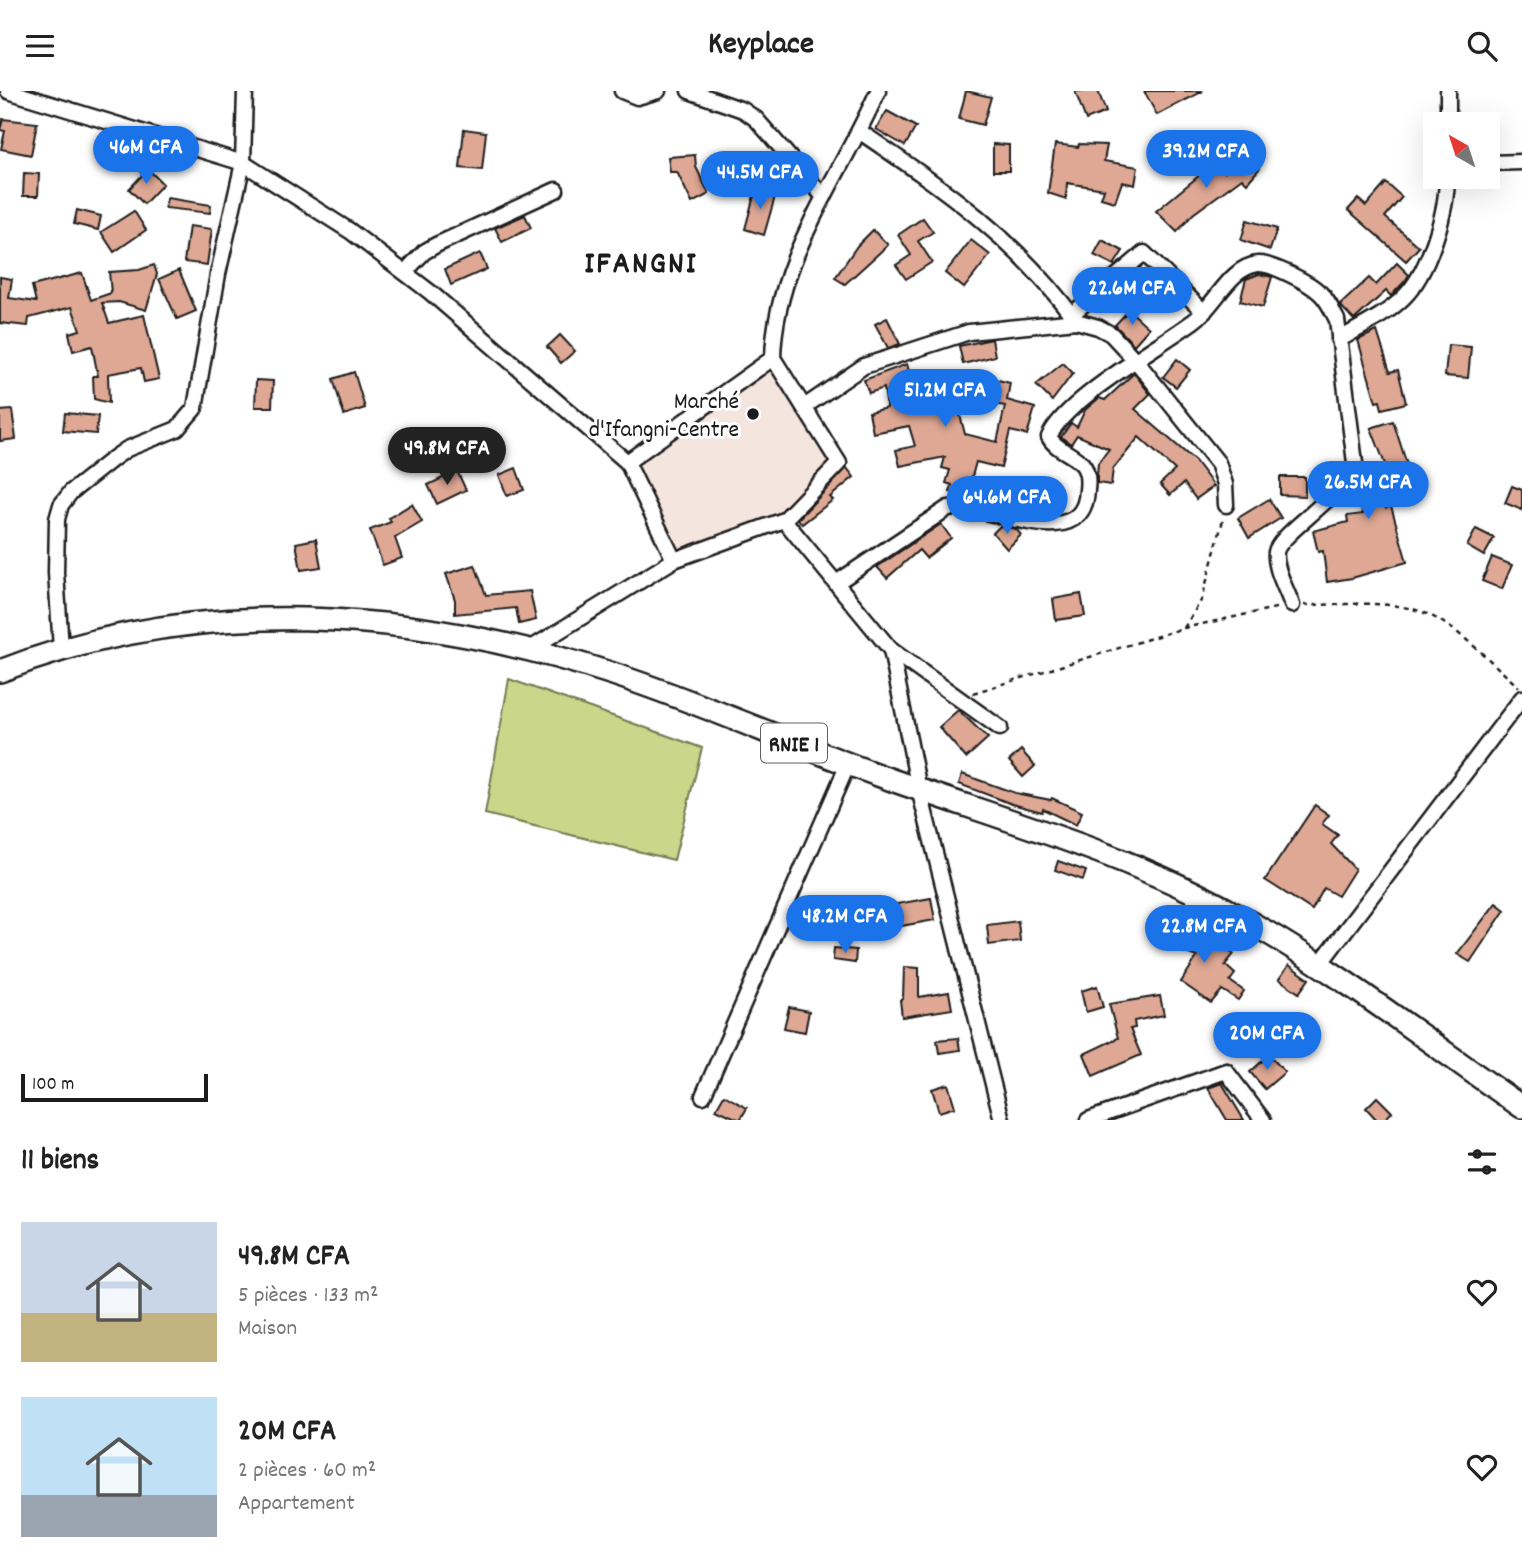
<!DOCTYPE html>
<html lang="fr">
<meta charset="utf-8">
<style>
body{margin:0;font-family:Dekko,sans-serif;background:#f6f6f6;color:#222;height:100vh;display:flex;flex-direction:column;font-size:26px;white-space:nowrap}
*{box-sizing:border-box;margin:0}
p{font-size:23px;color:#767676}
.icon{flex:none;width:38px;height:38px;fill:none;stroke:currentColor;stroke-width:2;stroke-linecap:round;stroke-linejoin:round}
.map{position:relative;height:1029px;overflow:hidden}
.sheet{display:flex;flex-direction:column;background:#fff;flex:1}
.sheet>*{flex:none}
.needle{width:46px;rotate:321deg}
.controls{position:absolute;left:1423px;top:21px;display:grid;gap:14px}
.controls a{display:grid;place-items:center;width:77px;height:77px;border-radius:0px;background:#fff;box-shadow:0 7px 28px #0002;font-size:35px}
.scale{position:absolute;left:21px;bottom:18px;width:187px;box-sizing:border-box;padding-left:7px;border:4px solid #1c1c1c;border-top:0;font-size:19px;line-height:24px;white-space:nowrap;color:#1c1c1c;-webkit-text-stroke:5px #fff;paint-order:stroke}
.price{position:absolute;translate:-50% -60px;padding:0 16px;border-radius:24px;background:#1a73e8;color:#fff;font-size:23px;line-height:46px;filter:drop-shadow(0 2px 4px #0008)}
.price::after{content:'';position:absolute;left:50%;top:42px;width:21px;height:16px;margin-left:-10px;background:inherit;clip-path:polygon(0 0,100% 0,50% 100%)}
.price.active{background:#222;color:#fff}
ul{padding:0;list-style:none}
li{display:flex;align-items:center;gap:21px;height:175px;padding:0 21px}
li span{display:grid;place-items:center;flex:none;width:196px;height:140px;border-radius:0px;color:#555}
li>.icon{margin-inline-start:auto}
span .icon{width:84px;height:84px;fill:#fffc;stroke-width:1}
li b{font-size:30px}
h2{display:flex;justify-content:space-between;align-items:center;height:84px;padding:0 21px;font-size:30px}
header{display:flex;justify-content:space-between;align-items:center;height:91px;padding:0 21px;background:#fff;font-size:32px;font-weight:800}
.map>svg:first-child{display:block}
</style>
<header><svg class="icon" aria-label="menu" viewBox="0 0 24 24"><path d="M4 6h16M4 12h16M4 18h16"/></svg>Keyplace<svg class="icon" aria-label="search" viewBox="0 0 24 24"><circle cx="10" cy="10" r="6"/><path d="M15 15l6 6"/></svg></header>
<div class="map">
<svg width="1522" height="1029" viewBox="0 0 1522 1029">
<rect width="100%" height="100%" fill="#fff"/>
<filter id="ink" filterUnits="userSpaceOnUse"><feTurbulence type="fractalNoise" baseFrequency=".0143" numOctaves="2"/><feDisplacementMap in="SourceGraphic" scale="14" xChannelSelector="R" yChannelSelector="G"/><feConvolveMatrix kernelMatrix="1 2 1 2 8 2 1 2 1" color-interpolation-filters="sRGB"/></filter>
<g filter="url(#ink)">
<polygon fill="#f5e5df" points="772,275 833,371 780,426 678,464 634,372"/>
<polygon fill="#cad78b" stroke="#737a54" stroke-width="2" points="509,588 702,657 674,769 485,723"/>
<g fill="#dea894" stroke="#1c1c1c" stroke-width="2">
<polygon points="966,0 991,6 983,34 959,28"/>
<polygon points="1075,0 1098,0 1106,21 1086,29"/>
<polygon points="1144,0 1203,0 1157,24"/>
<polygon points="887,20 916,36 905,55 876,38"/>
<polygon points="3,28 37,32 31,64 1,58 5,40 0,39"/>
<polygon points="464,38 486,41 482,79 460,77"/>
<polygon points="993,53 1009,54 1009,80 993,80"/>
<polygon points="1055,53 1078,56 1079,53 1107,54 1104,70 1138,76 1135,94 1122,91 1115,111 1101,107 1104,98 1067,92 1066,108 1048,102"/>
<polygon points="1241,61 1260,77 1247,92 1242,87 1193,123 1177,141 1156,120 1217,70 1225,81"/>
<polygon points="695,64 696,76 709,103 692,112 677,81 670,81 668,66"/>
<polygon points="148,78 163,93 144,113 129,98"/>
<polygon points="24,82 39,83 38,105 23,105"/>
<polygon points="1386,92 1402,106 1385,126 1419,156 1406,170 1348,119 1358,108 1366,115"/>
<polygon points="756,97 776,102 764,144 745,138"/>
<polygon points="167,107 211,114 210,122 165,117"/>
<polygon points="77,119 101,125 98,139 74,133"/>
<polygon points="134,120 146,139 114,161 101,141"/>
<polygon points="525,124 531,137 502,151 495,137"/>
<polygon points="923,127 933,141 918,150 932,171 906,188 896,174 911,164 898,144"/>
<polygon points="1247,129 1277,138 1270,159 1241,149"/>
<polygon points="189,135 212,138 207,174 184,171"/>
<polygon points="873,139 888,154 845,193 835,187 857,155"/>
<polygon points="971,149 990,164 964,197 945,182"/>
<polygon points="1102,149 1123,160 1114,174 1094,164"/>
<polygon points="480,162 487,178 451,194 445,178"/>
<polygon points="1397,172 1409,184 1405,190 1391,205 1386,200 1354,229 1340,214 1369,187 1376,194"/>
<polygon points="154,174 157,183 146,219 119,211 102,212 109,232 144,224 159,288 144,291 141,277 108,283 109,312 94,308 93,285 98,285 92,255 73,260 69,242 80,239 72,216 29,227 28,235 0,232 0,186 12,188 9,207 36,211 32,195 82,182 91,209 111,202 109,181 139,179"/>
<polygon points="179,179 196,220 177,228 159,188"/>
<polygon points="1259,183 1272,186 1263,216 1240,210 1246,188"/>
<polygon points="1129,219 1149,237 1134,254 1115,234"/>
<polygon points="887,227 900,253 888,257 875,233"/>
<polygon points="1377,240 1390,281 1398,279 1406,312 1382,318 1380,310 1376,311 1358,249"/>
<polygon points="560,244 575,260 561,272 547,256"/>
<polygon points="992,248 995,265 963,273 959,255"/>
<polygon points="1448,254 1471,256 1468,287 1445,285"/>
<polygon points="1177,268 1190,279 1176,296 1163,286"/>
<polygon points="1063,272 1073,282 1052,310 1036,294"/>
<polygon points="907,273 919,317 956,309 965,343 997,351 1005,315 989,312 994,288 1010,292 1007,309 1035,317 1027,344 1010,340 1001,377 976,371 971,389 982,393 977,409 950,401 952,394 946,392 950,379 942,377 945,366 900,375 896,359 915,355 909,335 873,342 869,321 887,317 884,297 869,302 864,289"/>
<polygon points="354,281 365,317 344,324 333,288"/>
<polygon points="1134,282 1150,303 1135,318 1195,370 1214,395 1196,408 1184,392 1170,404 1160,393 1175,379 1139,346 1113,378 1111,394 1097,392 1097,384 1098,372 1109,358 1077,344 1071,353 1061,346 1071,332 1077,336 1085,319 1099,307 1105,309"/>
<polygon points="256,289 273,290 272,316 255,316"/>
<polygon points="12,319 16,348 0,350 0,320"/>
<polygon points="65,322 98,325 96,343 63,340"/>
<polygon points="1393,330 1410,383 1378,394 1386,417 1391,415 1407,471 1352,487 1327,491 1323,460 1318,461 1313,440 1348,431 1347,425 1363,423 1353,394 1388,381 1371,337"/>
<polygon points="516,377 524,399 507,405 499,384"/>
<polygon points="847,377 854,386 830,406 833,409 802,433 798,428"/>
<polygon points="457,380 466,399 437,413 428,394"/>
<polygon points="1280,386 1305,386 1305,405 1280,404"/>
<polygon points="1512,395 1522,399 1522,419 1505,412"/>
<polygon points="1269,408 1281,427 1249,447 1238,427"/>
<polygon points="412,413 422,431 395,447 402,467 383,474 370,439 391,431 389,427"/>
<polygon points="941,433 951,447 926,467 919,459 887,487 877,476"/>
<polygon points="1000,435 1016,438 1021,444 1007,458 993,442"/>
<polygon points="1476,438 1494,447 1484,465 1467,455"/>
<polygon points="316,448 321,476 301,479 296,452"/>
<polygon points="1492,466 1512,474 1502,498 1482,490"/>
<polygon points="475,474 486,504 530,500 536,529 519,533 516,517 455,523 455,509 446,483"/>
<polygon points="1081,503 1085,525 1056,529 1053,508"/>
<polygon points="958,619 988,647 966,667 939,636"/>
<polygon points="1021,659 1035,675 1023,686 1009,670"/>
<polygon points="962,683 1015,702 1051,709 1052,707 1082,721 1076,734 1043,718 1042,721 1012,713 959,693"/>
<polygon points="1315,714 1329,724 1322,733 1338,744 1331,753 1355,778 1338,805 1324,797 1312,819 1265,789"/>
<polygon points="1058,770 1086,780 1083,789 1055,779"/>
<polygon points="931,807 935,829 901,835 897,813"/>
<polygon points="1496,812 1505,819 1470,871 1457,863"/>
<polygon points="1018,830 1020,850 989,854 987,834"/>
<polygon points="1164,836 1204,850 1208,844 1234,863 1225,874 1235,883 1230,890 1244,900 1238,909 1222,899 1211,912 1181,891 1197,866 1158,852"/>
<polygon points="834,857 856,859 855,872 833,869"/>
<polygon points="1289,874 1309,888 1299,902 1279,888"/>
<polygon points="904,876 919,877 919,906 949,901 952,918 902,926 900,909 903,908"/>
<polygon points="1097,895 1103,916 1086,921 1081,900"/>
<polygon points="1160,905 1164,924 1134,930 1135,937 1130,938 1141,964 1093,985 1084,963 1118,947 1109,913"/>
<polygon points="789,916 809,920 805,941 784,937"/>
<polygon points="958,947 960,959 939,962 937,949"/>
<polygon points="1269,964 1285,981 1265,998 1250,981"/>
<polygon points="1222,992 1244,1029 1227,1029 1208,997"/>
<polygon points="948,993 955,1016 939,1021 932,998"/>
<polygon points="724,1004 747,1017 740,1029 716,1018"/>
<polygon points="1377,1006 1392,1021 1384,1029 1377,1029 1366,1017"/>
</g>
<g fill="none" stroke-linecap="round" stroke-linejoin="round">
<g stroke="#1c1c1c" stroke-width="19">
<g id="minor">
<polyline points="8,0 243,72 350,140 430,201 627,371 674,469"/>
<polyline points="622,0 637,6 658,0"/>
<polyline points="689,0 743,19 756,28 824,106"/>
<polyline points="1448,33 1448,0"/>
<path d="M859,40c85,58 156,106 217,190"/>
<polyline points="1488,72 1522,71"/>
<polyline points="405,181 424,161 436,154 556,99"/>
<polyline points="1071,224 1144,162 1204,221"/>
<path d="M1339,249c21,-13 47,-25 64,-42 26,-25 44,-87 44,-121"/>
<polyline points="804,316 864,275 969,241 1076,230 1098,236 1111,243 1137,271 1218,372 1225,393 1226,414"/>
<polyline points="627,371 773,267"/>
<polyline points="784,429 891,559 919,698 1002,1029"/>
<path d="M836,492l112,-75c36,-7 136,51 139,-18 1,-8 1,-19 -5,-26 -10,-11 -26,-14 -33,-27 15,-37 110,-90 146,-117 21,-16 35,-53 63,-56 13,-1 52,19 62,29 8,7 12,17 17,27l18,143c-13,35 -76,70 -79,89 -2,16 11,38 16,53"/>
<polyline points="61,558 56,482 57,428 61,414 71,401 114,367 127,358 177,338 195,317 218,183 243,72 245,0"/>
<path d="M530,558l144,-89 110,-40 55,-57 -66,-105c2,-99 67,-180 105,-267"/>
<polyline points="891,559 1000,637"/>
<polyline points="1319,874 1522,607"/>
<polyline points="703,1005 848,673"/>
<polyline points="1088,1029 1226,980 1263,1029"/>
</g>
</g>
<g stroke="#1c1c1c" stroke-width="26">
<path id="highway" d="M0,580c198,-78 414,-62 613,3 89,29 174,68 262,100 121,44 247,77 360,140 101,55 193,128 287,193"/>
</g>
<g stroke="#1c1c1c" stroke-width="2.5" stroke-dasharray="5 5" stroke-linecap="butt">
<path d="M1304,514c36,0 77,-5 112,5 35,9 75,53 103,77"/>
<polyline points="1184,537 1202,508 1224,425"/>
<polyline points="973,602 1184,537 1280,516"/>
</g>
<use href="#minor" stroke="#fff" stroke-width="14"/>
<use href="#highway" stroke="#fff" stroke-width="21"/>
</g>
</g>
<circle fill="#1c1c1c" stroke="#fff" stroke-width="2.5" cx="753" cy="323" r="7"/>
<g text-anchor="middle" stroke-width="6" stroke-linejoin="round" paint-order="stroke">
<rect fill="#fff" stroke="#606060" stroke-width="2" x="761" y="632.5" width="66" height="39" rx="5"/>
<g font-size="23" font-weight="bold" fill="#1c1c1c">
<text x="794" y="660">RNIE 1</text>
</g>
<g font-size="24" fill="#1c1c1c" stroke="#fff" text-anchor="end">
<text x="739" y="317">Marché<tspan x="739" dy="28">d'Ifangni-Centre</tspan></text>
</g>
<g font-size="32" font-weight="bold" letter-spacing="2" fill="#1c1c1c" stroke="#fff">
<text x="641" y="181">IFANGNI</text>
</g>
</g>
</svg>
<div class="controls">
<a><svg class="needle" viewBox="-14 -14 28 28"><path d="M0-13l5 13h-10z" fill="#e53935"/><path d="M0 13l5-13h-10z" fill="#767676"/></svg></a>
</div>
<div class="scale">100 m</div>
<b class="price" style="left:146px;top:95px">46M CFA</b>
<b class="price" style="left:1206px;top:99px">39.2M CFA</b>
<b class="price" style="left:760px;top:120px">44.5M CFA</b>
<b class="price" style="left:1132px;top:236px">22.6M CFA</b>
<b class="price" style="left:945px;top:338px">51.2M CFA</b>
<b class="price active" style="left:447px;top:396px">49.8M CFA</b>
<b class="price" style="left:1368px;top:430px">26.5M CFA</b>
<b class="price" style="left:1007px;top:445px">64.6M CFA</b>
<b class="price" style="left:845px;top:864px">48.2M CFA</b>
<b class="price" style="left:1204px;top:874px">22.8M CFA</b>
<b class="price" style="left:1267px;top:981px">20M CFA</b>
</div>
<section class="sheet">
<h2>11 biens<svg class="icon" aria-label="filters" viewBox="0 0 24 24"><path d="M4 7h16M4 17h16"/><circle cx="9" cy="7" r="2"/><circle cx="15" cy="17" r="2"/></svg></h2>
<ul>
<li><span style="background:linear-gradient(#c9d6e8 65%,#c2b280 0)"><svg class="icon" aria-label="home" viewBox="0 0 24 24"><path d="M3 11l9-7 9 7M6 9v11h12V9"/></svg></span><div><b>49.8M CFA</b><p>5 pièces · 133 m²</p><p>Maison</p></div><svg class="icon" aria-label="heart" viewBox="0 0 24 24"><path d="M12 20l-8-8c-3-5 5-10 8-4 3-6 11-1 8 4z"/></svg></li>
<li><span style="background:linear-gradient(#bfe0f5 70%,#9aa5b1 0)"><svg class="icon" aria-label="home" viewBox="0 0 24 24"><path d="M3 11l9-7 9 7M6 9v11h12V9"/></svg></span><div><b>20M CFA</b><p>2 pièces · 60 m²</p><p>Appartement</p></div><svg class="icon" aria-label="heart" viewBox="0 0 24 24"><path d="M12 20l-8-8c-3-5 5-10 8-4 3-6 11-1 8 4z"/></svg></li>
</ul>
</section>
